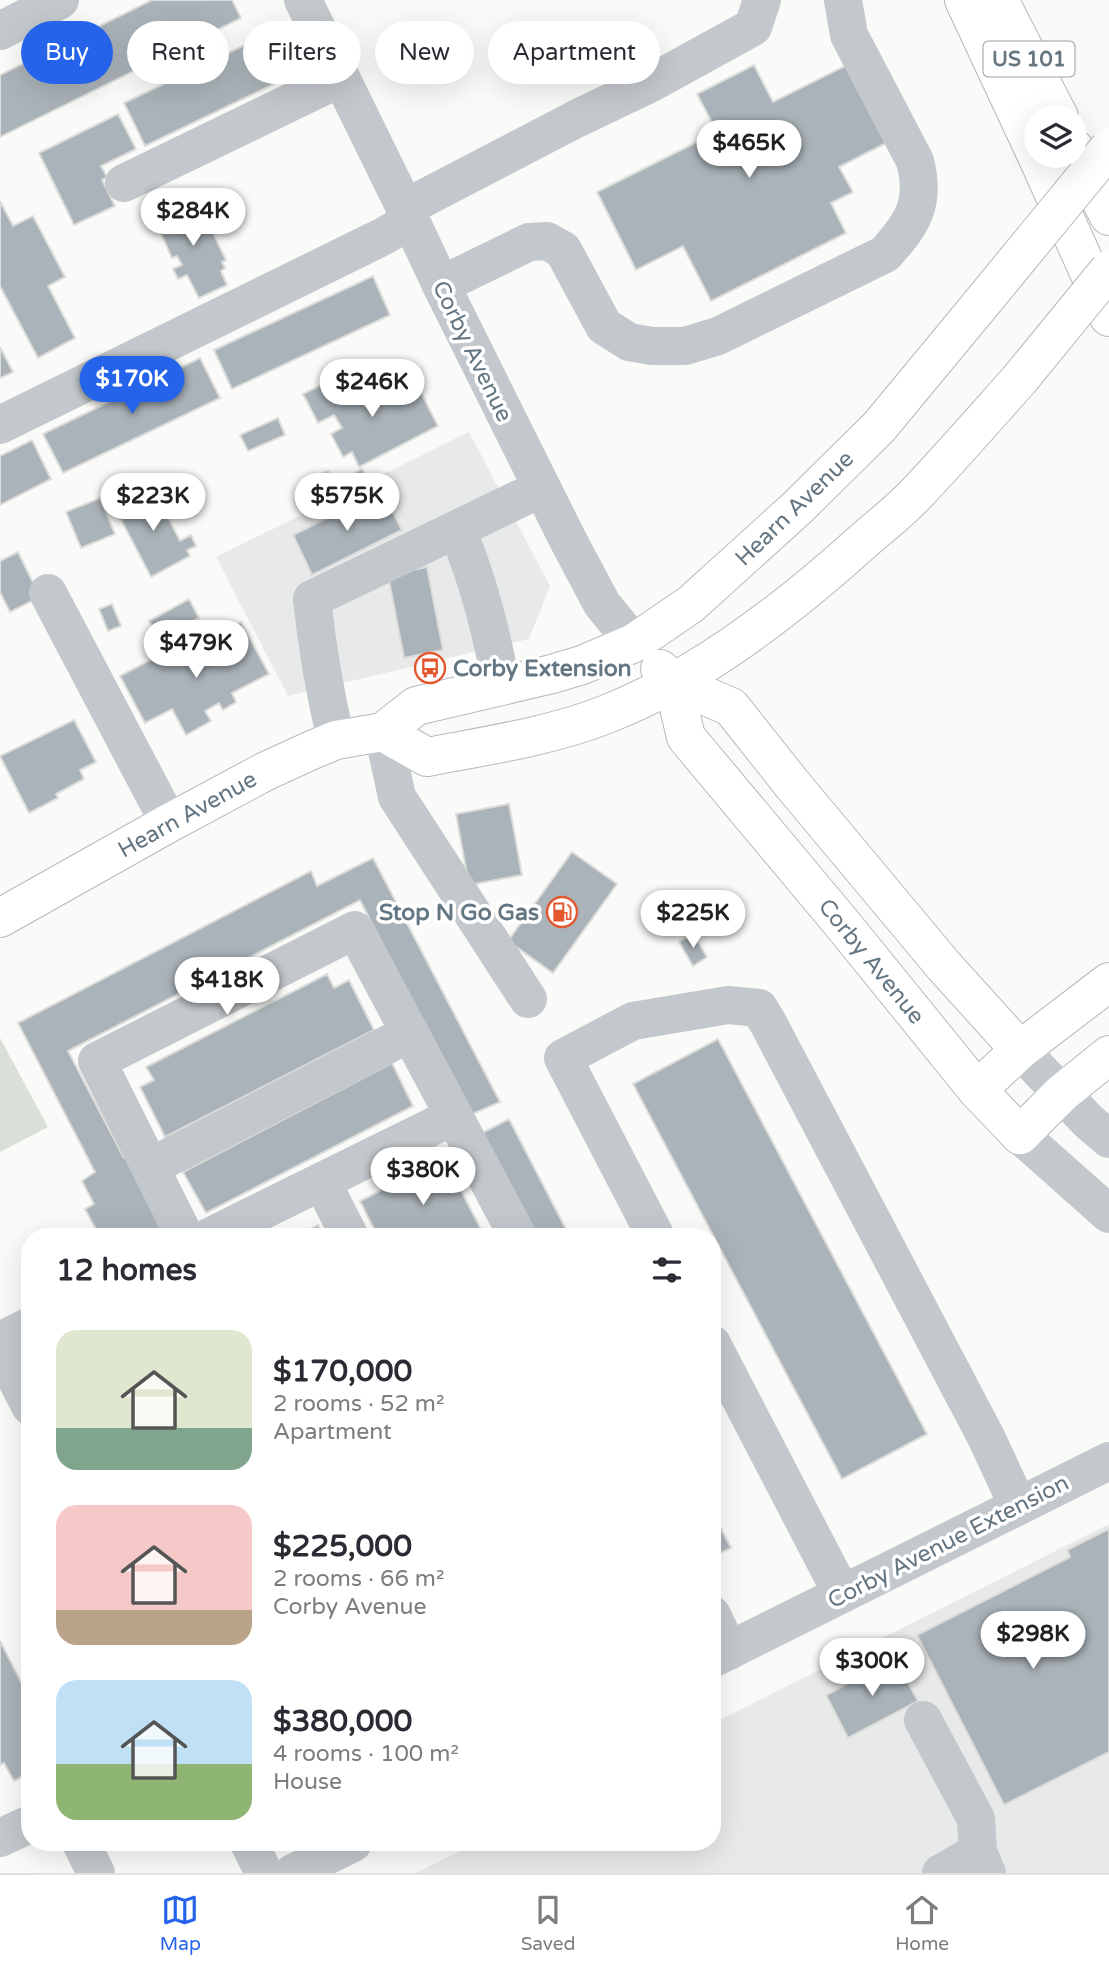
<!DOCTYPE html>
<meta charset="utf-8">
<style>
body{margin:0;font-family:"Varela Round",sans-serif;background:#f7f7f7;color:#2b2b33;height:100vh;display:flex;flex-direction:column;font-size:26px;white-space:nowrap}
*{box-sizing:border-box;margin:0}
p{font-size:23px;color:#7c7c81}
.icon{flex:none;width:38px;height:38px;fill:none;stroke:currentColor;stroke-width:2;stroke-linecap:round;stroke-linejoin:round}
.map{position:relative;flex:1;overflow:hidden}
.sheet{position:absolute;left:21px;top:1228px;width:700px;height:623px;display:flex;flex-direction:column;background:#fff;border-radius:28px;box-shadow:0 7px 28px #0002}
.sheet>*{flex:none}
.banner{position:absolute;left:21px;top:21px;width:700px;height:63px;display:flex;gap:14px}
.buttons{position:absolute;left:1024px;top:105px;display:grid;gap:14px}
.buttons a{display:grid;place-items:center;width:63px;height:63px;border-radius:50%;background:#fff;box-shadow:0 7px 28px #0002;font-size:35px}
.price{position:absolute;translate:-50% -60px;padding:0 16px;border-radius:24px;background:#fff;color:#222;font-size:23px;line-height:46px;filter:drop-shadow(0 2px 4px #0008)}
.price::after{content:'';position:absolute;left:50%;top:42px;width:21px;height:16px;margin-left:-10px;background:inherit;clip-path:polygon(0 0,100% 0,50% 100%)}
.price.active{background:#2563eb;color:#fff}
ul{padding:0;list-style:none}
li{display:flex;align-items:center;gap:21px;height:175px;padding:0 35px}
li span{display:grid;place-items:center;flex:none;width:196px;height:140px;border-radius:21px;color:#555}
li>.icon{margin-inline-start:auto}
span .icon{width:84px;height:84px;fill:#fffc;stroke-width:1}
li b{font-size:30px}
h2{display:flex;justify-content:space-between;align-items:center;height:84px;padding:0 35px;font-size:30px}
.pill{padding:0 24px;border-radius:32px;background:#fff;box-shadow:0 7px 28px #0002;font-size:24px;line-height:63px}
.pill.active{background:#2563eb;color:#fff}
.tabs{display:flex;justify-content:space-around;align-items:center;height:98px;border-top:2px solid #e1e1e2;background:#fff;font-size:19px;color:#7c7c81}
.tabs a{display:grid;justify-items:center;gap:4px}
.tabs .active{color:#2563eb}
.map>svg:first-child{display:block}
</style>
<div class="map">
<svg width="1109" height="1873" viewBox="0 0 1109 1873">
<rect width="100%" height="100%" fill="#fafaf8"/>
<g fill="#e8e9e9">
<polygon points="469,432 550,586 529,639 288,696 216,557"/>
<polygon points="1109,1524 1109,1873 416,1873 476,1843 712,1843 712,1724"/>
</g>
<polygon fill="#dadfd7" points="0,1038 48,1127 0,1152"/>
<g fill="#aab3b9" stroke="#dcdcda" stroke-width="2">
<polygon points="152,0 232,0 241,18 0,137 0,75"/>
<polygon points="253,41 274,84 145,146 124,103"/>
<polygon points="849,64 888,142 839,167 853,192 831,203 846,233 711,301 683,246 636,270 597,192 717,132 697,94 754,65 773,102"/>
<polygon points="118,114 136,149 101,166 107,177 102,180 115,206 74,225 39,153"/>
<polygon points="0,201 13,226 33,216 65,277 48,286 75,338 38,358 0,286"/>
<polygon points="192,201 203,223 207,221 226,260 222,262 225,268 221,271 227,285 199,298 187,275 178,279 173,269 182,265 177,256 172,258 154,218"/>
<polygon points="373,276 390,315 232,389 214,350"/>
<polygon points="0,347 13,372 0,378"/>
<polygon points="200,358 220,398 63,473 43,434"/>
<polygon points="339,376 353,403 361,399 364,405 414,379 438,426 359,467 352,452 343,457 331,434 342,428 334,415 318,423 303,394"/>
<polygon points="278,418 285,435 248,451 240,435"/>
<polygon points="32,440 51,479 0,505 0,456"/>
<polygon points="362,469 368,480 344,493 338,482"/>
<polygon points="328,471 332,480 320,485 316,476"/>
<polygon points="153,488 180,541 191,535 196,546 187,550 190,556 151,577 115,508"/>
<polygon points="382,491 402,530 312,575 293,535"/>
<polygon points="100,498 115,534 81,548 66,512"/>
<polygon points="18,552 40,597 10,612 0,592 0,561"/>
<polygon points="427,567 443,650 404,658 388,575"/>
<polygon points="189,599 199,618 159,639 149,621"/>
<polygon points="112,604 121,626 108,631 99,609"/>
<polygon points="241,622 269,674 232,693 236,702 223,710 219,703 205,711 211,721 186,735 172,709 145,723 120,676 173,648 177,656 182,654 187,663 216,647 211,638"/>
<polygon points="74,720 96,762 80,770 84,779 56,794 58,798 29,813 0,756"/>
<polygon points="509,804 522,875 469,885 456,814"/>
<polygon points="572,852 617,884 553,973 508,941"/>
<polygon points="373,858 500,1102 470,1115 360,900 68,1051 124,1158 127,1157 165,1233 155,1237 100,1237 85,1209 94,1204 82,1181 95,1172 18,1023 311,871 317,886"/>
<polygon points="693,934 707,957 693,966 679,942"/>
<polygon points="327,974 334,988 349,980 374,1030 165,1137 140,1087 154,1080 146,1067"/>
<polygon points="718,1039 927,1434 842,1479 633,1084"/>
<polygon points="392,1063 413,1106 206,1213 183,1172"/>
<polygon points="509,1119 570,1237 534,1237 480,1134"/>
<polygon points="444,1158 485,1237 378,1237 360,1201"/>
<polygon points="318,1225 324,1237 295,1237"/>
<polygon points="712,1511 731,1548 712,1557"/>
<polygon points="1109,1529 1109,1752 1004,1805 917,1635 1070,1557 1067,1550"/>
<polygon points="0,1641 30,1699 30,1773 14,1781 4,1763 0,1765"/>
<polygon points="895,1659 918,1701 848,1738 826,1695"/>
</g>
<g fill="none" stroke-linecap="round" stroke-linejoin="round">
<g stroke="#b5babe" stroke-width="40">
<g id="major">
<polyline points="660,669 673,682 731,707 792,784 944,966 1020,1050"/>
<polyline points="673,682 686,737 844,926 977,1090 1020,1135"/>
<path d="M383,732l44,25c58,-11 125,-21 180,-43 92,-36 181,-105 254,-171 18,-16 38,-31 55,-49 35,-37 69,-76 103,-114"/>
<polyline points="0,918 169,823 266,771 312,750 336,740 383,732 416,706 552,674 582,665 634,643 691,604 797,508 879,427 980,305"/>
</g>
</g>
<g stroke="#b4b9bd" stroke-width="40">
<g id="highway">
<polyline points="964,0 1036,154"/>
<polyline points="999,0 1059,117"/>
<polyline points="1074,148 1109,216"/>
<polyline points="1037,156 1109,317"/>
<polyline points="977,1090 1020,1050 1109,982"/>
<polyline points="1020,1135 1062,1093 1109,1055"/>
</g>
</g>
<g stroke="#c3c8cc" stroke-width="38">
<polyline points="303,0 405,208 441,285 568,540 602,604 634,643"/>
<polyline points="0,31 60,0"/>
<polyline points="124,183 341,78"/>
<polyline points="405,208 576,119 651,83 753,27 762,0"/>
<path d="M441,285l88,-43 18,-1 16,9 41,76 25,16 23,4h33l33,-10 167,-82c28,-31 41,-51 30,-93l-66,-126 -6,-35"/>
<polyline points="0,425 384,236 411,220"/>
<path d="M457,530c22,51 34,103 45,157"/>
<polyline points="48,593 169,823"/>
<polyline points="383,732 397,797 528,999"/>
<path d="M336,740c-11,-47 -19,-93 -24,-141l230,-111"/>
<polyline points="1020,1050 1088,1121 1109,1139"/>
<polyline points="1020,1135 1109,1214"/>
<polyline points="150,1167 410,1033"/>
<polyline points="322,1182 350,1237"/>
<polyline points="185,1237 97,1061 355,930 454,1116"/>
<polyline points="209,1237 454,1116 518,1237"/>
<polyline points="656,1237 563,1058 633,1021 728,1005 759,1008 768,1023 986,1437 1018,1506"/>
<polyline points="0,1341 30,1326"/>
<polyline points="712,1344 842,1594"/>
<polyline points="0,1347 30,1406"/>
<polyline points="712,1615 729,1651"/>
<polyline points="712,1659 1109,1461"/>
<polyline points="923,1720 976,1819 978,1852 987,1873"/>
<polyline points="0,1838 30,1824"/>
<polyline points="81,1843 96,1873"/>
<polyline points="249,1843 264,1873"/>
<polyline points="293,1873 353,1843"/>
<polyline points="941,1873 978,1852"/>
</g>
<use href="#major" stroke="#fff" stroke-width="38"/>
<use href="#highway" stroke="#fff" stroke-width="38"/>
<g stroke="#b5babe" stroke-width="40" stroke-linecap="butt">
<g id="major-bridge">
<polyline points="980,305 1109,148"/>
<polyline points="1019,380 1109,270"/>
</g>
</g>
<use href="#major-bridge" stroke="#fff" stroke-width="38"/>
</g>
<defs>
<g id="bus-ring" transform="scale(1.575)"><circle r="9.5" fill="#fff" stroke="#e4572e" stroke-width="1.5"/><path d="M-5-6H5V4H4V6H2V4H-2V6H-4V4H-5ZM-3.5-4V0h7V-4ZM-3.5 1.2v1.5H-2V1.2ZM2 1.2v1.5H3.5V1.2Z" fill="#e4572e"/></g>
<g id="fuel-ring" transform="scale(1.575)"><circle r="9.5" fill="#fff" stroke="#e4572e" stroke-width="1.5"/><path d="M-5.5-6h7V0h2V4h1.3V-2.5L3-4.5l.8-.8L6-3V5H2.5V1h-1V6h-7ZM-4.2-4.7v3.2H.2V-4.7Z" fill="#e4572e"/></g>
</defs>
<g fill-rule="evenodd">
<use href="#bus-ring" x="430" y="668"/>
<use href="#fuel-ring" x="562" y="912"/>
</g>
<g text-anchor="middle" stroke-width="7" stroke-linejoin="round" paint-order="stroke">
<rect fill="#fff" stroke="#939fa8" stroke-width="2" x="983.5" y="41.5" width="91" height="35" rx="5"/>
<g font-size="21" font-weight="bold" fill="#657683">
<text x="1029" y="66">US 101</text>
</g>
<g font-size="23" fill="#657683" stroke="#fff">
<text transform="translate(473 351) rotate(64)" y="8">Corby Avenue</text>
<text transform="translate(794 508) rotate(-44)" y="8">Hearn Avenue</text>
<text transform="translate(187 814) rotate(-29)" y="8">Hearn Avenue</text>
<text transform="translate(872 961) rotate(51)" y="8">Corby Avenue</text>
<text transform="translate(948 1541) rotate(-27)" y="8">Corby Avenue Extension</text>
</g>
<g font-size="23" font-weight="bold" fill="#657683" stroke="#fff" text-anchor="start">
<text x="453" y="676">Corby Extension</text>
<text x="539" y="920" text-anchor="end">Stop N Go Gas</text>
</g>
</g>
</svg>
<div class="buttons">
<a><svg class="icon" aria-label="layers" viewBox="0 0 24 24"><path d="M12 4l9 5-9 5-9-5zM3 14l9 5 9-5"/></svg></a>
</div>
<b class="price" style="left:749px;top:180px">$465K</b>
<b class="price" style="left:193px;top:248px">$284K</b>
<b class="price active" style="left:132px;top:416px">$170K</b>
<b class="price" style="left:372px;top:419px">$246K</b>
<b class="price" style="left:153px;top:533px">$223K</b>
<b class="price" style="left:347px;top:533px">$575K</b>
<b class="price" style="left:196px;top:680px">$479K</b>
<b class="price" style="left:693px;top:950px">$225K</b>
<b class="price" style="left:227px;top:1017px">$418K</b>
<b class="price" style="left:423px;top:1207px">$380K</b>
<b class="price" style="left:1033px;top:1671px">$298K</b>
<b class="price" style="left:872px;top:1698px">$300K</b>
<div class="banner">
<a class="pill active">Buy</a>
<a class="pill">Rent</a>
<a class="pill">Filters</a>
<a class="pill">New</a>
<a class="pill">Apartment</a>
</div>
<section class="sheet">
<h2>12 homes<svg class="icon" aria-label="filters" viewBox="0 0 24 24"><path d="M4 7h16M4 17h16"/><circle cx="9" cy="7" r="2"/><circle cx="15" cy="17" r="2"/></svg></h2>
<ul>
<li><span style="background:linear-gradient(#dfe7d0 70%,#7fa58c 0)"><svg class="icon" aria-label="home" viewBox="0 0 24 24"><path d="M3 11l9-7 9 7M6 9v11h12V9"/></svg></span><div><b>$170,000</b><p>2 rooms · 52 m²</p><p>Apartment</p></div></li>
<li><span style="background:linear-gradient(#f6c9c9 75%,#b9a48a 0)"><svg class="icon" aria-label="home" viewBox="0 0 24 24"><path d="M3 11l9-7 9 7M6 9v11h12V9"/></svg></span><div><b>$225,000</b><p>2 rooms · 66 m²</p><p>Corby Avenue</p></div></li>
<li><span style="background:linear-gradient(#bfe0f5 60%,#8fb573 0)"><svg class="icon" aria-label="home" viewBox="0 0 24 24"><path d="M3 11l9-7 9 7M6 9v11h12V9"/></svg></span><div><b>$380,000</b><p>4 rooms · 100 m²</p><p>House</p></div></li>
</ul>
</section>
</div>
<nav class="tabs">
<a class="active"><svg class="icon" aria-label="map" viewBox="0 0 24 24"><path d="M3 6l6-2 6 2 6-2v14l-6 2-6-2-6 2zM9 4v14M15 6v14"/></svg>Map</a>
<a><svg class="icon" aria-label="saved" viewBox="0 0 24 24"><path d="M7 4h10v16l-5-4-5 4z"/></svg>Saved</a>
<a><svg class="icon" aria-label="home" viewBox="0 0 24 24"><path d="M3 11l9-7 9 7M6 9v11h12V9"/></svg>Home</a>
</nav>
